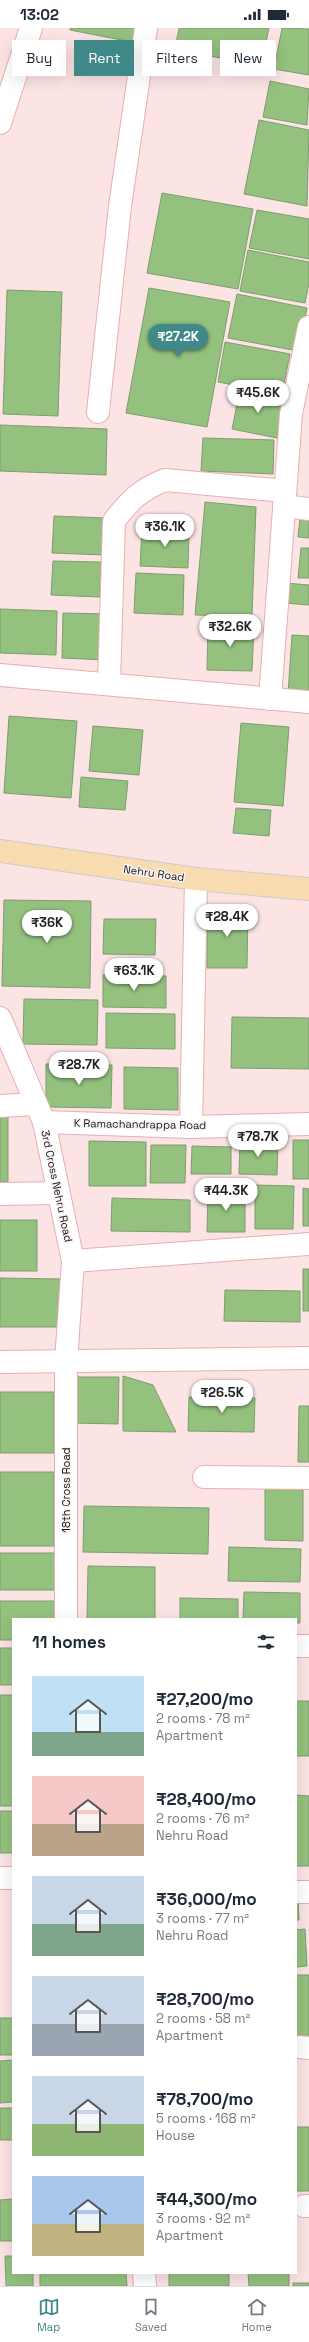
<!DOCTYPE html>
<meta charset="utf-8">
<style>
body{margin:0;font-family:"Space Grotesk",sans-serif;background:#f6f6f7;color:#1f2937;height:100vh;display:flex;flex-direction:column;font-size:15px;white-space:nowrap}
*{box-sizing:border-box;margin:0}
p{font-size:13px;color:#747a83}
.icon{flex:none;width:22px;height:22px;fill:none;stroke:currentColor;stroke-width:2;stroke-linecap:round;stroke-linejoin:round}
.map{position:relative;flex:1;overflow:hidden}
.side{position:absolute;left:12px;top:1590px;width:285px;height:656px;display:flex;flex-direction:column;background:#fff;border-radius:0px;box-shadow:0 4px 16px #0002}
.side>*{flex:none}
.top-card{position:absolute;left:12px;top:12px;width:285px;height:36px;display:flex;gap:8px}
.price{position:absolute;translate:-50% -34px;padding:0 9px;border-radius:14px;background:#fff;color:#222;font-size:13px;line-height:26px;filter:drop-shadow(0 1px 2px #0008)}
.price::after{content:'';position:absolute;left:50%;top:24px;width:12px;height:9px;margin-left:-6px;background:inherit;clip-path:polygon(0 0,100% 0,50% 100%)}
.price.on{background:#418989;color:#fff}
ul{padding:0;list-style:none}
li{display:flex;align-items:center;gap:12px;height:100px;padding:0 20px}
li span{display:grid;place-items:center;flex:none;width:112px;height:80px;border-radius:0px;color:#555}
li>.icon{margin-inline-start:auto}
span .icon{width:48px;height:48px;fill:#fffc;stroke-width:1}
li b{font-size:17px}
h2{display:flex;justify-content:space-between;align-items:center;height:48px;padding:0 20px;font-size:17px}
.tag{padding:0 14px;border-radius:0px;background:#fff;box-shadow:0 4px 16px #0002;font-size:14px;line-height:36px}
.tag.on{background:#418989;color:#fff}
.status{display:flex;justify-content:space-between;align-items:center;height:28px;padding:0 20px;background:#fff;direction:ltr}
.status svg{height:11px;fill:currentColor}
.tab-bar{display:flex;justify-content:space-around;align-items:center;height:56px;border-top:1px solid #e0e1e3;background:#fff;font-size:11px;color:#747a83}
.tab-bar a{display:grid;justify-items:center;gap:2px}
.tab-bar .on{color:#418989}
.map>svg:first-child{display:block}
</style>
<div class="status"><b>13:02</b><svg viewBox="0 0 49 12"><path d="M0 12V9h3v3zM5 12V6h3v6zM10 12V3h3v9zM15 12V0h3v12zM26 1h20v11H26zM47 4h2v5h-2z"/></svg></div>
<div class="map">
<svg width="309" height="2258" viewBox="0 0 309 2258">
<rect width="100%" height="100%" fill="#fce3e4"/>
<g fill="#94c27e" stroke="#7f9c71">
<polygon points="70,0 140,0 137,15 70,2"/>
<polygon points="179,0 269,0 261,38 175,21"/>
<polygon points="282,0 309,1 309,47 274,41"/>
<polygon points="270,53 309,61 307,97 263,89"/>
<polygon points="259,92 309,102 307,178 244,166"/>
<polygon points="162,165 253,181 238,261 147,245"/>
<polygon points="257,182 309,191 309,231 249,220"/>
<polygon points="248,222 309,234 309,255 305,275 240,263"/>
<polygon points="149,260 230,274 207,399 126,385"/>
<polygon points="7,262 62,264 58,388 3,386"/>
<polygon points="237,266 307,280 298,323 228,310"/>
<polygon points="225,314 290,326 282,366 218,354"/>
<polygon points="240,362 284,371 277,410 232,401"/>
<polygon points="0,397 107,401 106,447 0,443"/>
<polygon points="203,410 274,412 273,446 201,443"/>
<polygon points="205,474 256,479 252,588 195,587"/>
<polygon points="54,488 106,490 105,527 52,525"/>
<polygon points="300,490 309,490 309,510 298,509"/>
<polygon points="142,501 189,502 188,540 140,538"/>
<polygon points="301,520 309,520 309,550 298,550"/>
<polygon points="53,533 101,534 100,569 51,567"/>
<polygon points="136,545 184,547 183,587 134,585"/>
<polygon points="285,555 309,557 309,577 284,575"/>
<polygon points="0,581 57,583 56,627 0,625"/>
<polygon points="63,585 107,586 106,632 62,630"/>
<polygon points="208,598 254,599 252,643 207,642"/>
<polygon points="292,607 309,608 309,667 288,666"/>
<polygon points="9,688 77,693 71,770 4,765"/>
<polygon points="241,695 289,699 283,778 234,774"/>
<polygon points="93,698 143,702 139,747 89,743"/>
<polygon points="81,749 128,753 125,782 79,779"/>
<polygon points="236,780 271,782 269,808 233,805"/>
<polygon points="4,872 91,873 90,960 2,958"/>
<polygon points="207,880 248,880 247,940 207,940"/>
<polygon points="104,891 156,891 155,927 103,926"/>
<polygon points="103,947 166,948 166,980 103,979"/>
<polygon points="24,971 98,972 97,1017 23,1016"/>
<polygon points="106,985 175,986 175,1021 106,1020"/>
<polygon points="232,989 309,990 309,1041 231,1040"/>
<polygon points="46,1036 112,1037 111,1080 46,1079"/>
<polygon points="124,1039 178,1040 178,1082 124,1081"/>
<rect x="0" y="1087" width="8" height="67"/>
<polygon points="240,1112 278,1113 277,1147 239,1146"/>
<rect x="293" y="1112" width="16" height="39"/>
<polygon points="89,1113 146,1114 146,1158 89,1158"/>
<polygon points="151,1117 186,1117 185,1155 150,1155"/>
<polygon points="192,1118 231,1119 231,1146 191,1146"/>
<polygon points="255,1157 294,1158 293,1201 255,1201"/>
<polygon points="303,1160 309,1161 309,1198 303,1198"/>
<polygon points="208,1163 245,1164 245,1204 207,1204"/>
<polygon points="112,1170 190,1172 190,1204 111,1203"/>
<rect x="0" y="1192" width="37" height="51"/>
<rect x="303" y="1241" width="6" height="42"/>
<polygon points="0,1250 63,1251 63,1299 0,1299"/>
<polygon points="225,1262 300,1263 300,1294 224,1293"/>
<polygon points="123,1348 153,1357 176,1404 123,1403"/>
<polygon points="74,1349 119,1349 118,1396 73,1395"/>
<rect x="0" y="1364" width="54" height="61"/>
<polygon points="189,1369 255,1370 254,1404 188,1403"/>
<polygon points="299,1378 309,1378 309,1434 298,1434"/>
<rect x="0" y="1444" width="54" height="74"/>
<polygon points="265,1455 303,1455 303,1513 265,1512"/>
<polygon points="84,1478 209,1480 208,1526 83,1524"/>
<polygon points="229,1519 301,1521 300,1554 228,1553"/>
<rect x="0" y="1525" width="56" height="37"/>
<polygon points="88,1538 155,1539 155,1591 87,1591"/>
<polygon points="244,1564 300,1565 300,1595 296,1595 296,1591 243,1591"/>
<polygon points="180,1570 238,1571 238,1591 180,1591"/>
<polygon points="0,1573 58,1573 57,1591 13,1591 13,1612 0,1612"/>
<rect x="0" y="1620" width="13" height="37"/>
<rect x="0" y="1667" width="13" height="111"/>
<rect x="296" y="1673" width="13" height="55"/>
<polygon points="296,1767 309,1768 309,1838 296,1838"/>
<rect x="0" y="1783" width="13" height="42"/>
<polygon points="298,1870 299,1892 296,1892 296,1871"/>
<polygon points="305,1901 307,1938 296,1939 296,1902"/>
<rect x="296" y="1947" width="13" height="66"/>
<rect x="0" y="1990" width="13" height="37"/>
<polygon points="13,2032 13,2074 0,2075 0,2033"/>
<rect x="0" y="2080" width="13" height="32"/>
<rect x="296" y="2099" width="13" height="64"/>
<polygon points="13,2171 13,2213 0,2213 0,2172"/>
<polygon points="5,2228 13,2228 13,2245 33,2245 33,2258 6,2258"/>
<polygon points="40,2245 126,2245 127,2258 40,2258"/>
<rect x="169" y="2245" width="60" height="13"/>
<polygon points="248,2245 289,2245 289,2258 249,2258"/>
<rect x="293" y="2255" width="16" height="3"/>
</g>
<g fill="none" stroke-linecap="round" stroke-linejoin="round">
<g stroke="#e9aeb1" stroke-width="24">
<g id="minor">
<polyline points="0,95 31,0"/>
<polyline points="98,384 120,178 146,0"/>
<polyline points="284,478 309,481"/>
<polyline points="0,647 309,674"/>
<path d="M109,655l5,-162c16,-21 26,-31 51,-41l120,11"/>
<polyline points="270,671 291,386 309,299"/>
<polyline points="0,990 44,1094 73,1233 66,1334 66,1591"/>
<polyline points="0,1078 36,1076"/>
<polyline points="44,1094 191,1099 309,1096"/>
<polyline points="191,1099 196,851"/>
<polyline points="0,1166 58,1165"/>
<polyline points="73,1233 309,1216"/>
<polyline points="0,1334 309,1330"/>
<polyline points="204,1449 309,1450"/>
<polyline points="296,1618 309,1618"/>
<polyline points="0,1850 13,1850"/>
<polyline points="296,1864 309,1864"/>
<polyline points="299,2019 309,2020"/>
<polyline points="304,2178 309,2178"/>
<polyline points="144,2245 145,2258"/>
</g>
</g>
<g stroke="#cecaca" stroke-width="24">
<polyline id="major" points="0,823 196,851 309,861"/>
</g>
<use href="#minor" stroke="#fff" stroke-width="22"/>
<use href="#major" stroke="#f9dbb0" stroke-width="22"/>
</g>
<g text-anchor="middle" stroke-width="3" stroke-linejoin="round" paint-order="stroke">
<g font-size="11" fill="#220e0f" stroke="#f7f7f7">
<text transform="translate(154 845) rotate(8)" y="4">Nehru Road</text>
<text transform="translate(140 1096) rotate(1)" y="4">K Ramachandrappa Road</text>
<text transform="translate(57 1158) rotate(78)" y="4">3rd Cross Nehru Road</text>
<text transform="translate(66 1462) rotate(-90)" y="4">18th Cross Road</text>
</g>
</g>
</svg>
<b class="price on" style="left:178px;top:330px">₹27.2K</b>
<b class="price" style="left:258px;top:386px">₹45.6K</b>
<b class="price" style="left:165px;top:520px">₹36.1K</b>
<b class="price" style="left:230px;top:620px">₹32.6K</b>
<b class="price" style="left:227px;top:910px">₹28.4K</b>
<b class="price" style="left:47px;top:916px">₹36K</b>
<b class="price" style="left:134px;top:964px">₹63.1K</b>
<b class="price" style="left:79px;top:1058px">₹28.7K</b>
<b class="price" style="left:258px;top:1130px">₹78.7K</b>
<b class="price" style="left:226px;top:1184px">₹44.3K</b>
<b class="price" style="left:222px;top:1386px">₹26.5K</b>
<div class="top-card">
<a class="tag">Buy</a>
<a class="tag on">Rent</a>
<a class="tag">Filters</a>
<a class="tag">New</a>
</div>
<section class="side">
<h2>11 homes<svg class="icon" aria-label="filters" viewBox="0 0 24 24"><path d="M4 7h16M4 17h16"/><circle cx="9" cy="7" r="2"/><circle cx="15" cy="17" r="2"/></svg></h2>
<ul>
<li><span style="background:linear-gradient(#bfe0f5 70%,#7fa58c 0)"><svg class="icon" aria-label="home" viewBox="0 0 24 24"><path d="M3 11l9-7 9 7M6 9v11h12V9"/></svg></span><div><b>₹27,200/mo</b><p>2 rooms · 78 m²</p><p>Apartment</p></div></li>
<li><span style="background:linear-gradient(#f6c9c9 60%,#b9a48a 0)"><svg class="icon" aria-label="home" viewBox="0 0 24 24"><path d="M3 11l9-7 9 7M6 9v11h12V9"/></svg></span><div><b>₹28,400/mo</b><p>2 rooms · 76 m²</p><p>Nehru Road</p></div></li>
<li><span style="background:linear-gradient(#c9d6e8 60%,#7fa58c 0)"><svg class="icon" aria-label="home" viewBox="0 0 24 24"><path d="M3 11l9-7 9 7M6 9v11h12V9"/></svg></span><div><b>₹36,000/mo</b><p>3 rooms · 77 m²</p><p>Nehru Road</p></div></li>
<li><span style="background:linear-gradient(#c9d6e8 60%,#9aa5b1 0)"><svg class="icon" aria-label="home" viewBox="0 0 24 24"><path d="M3 11l9-7 9 7M6 9v11h12V9"/></svg></span><div><b>₹28,700/mo</b><p>2 rooms · 58 m²</p><p>Apartment</p></div></li>
<li><span style="background:linear-gradient(#c9d6e8 60%,#8fb573 0)"><svg class="icon" aria-label="home" viewBox="0 0 24 24"><path d="M3 11l9-7 9 7M6 9v11h12V9"/></svg></span><div><b>₹78,700/mo</b><p>5 rooms · 168 m²</p><p>House</p></div></li>
<li><span style="background:linear-gradient(#a9c7e8 60%,#c2b280 0)"><svg class="icon" aria-label="home" viewBox="0 0 24 24"><path d="M3 11l9-7 9 7M6 9v11h12V9"/></svg></span><div><b>₹44,300/mo</b><p>3 rooms · 92 m²</p><p>Apartment</p></div></li>
</ul>
</section>
</div>
<nav class="tab-bar">
<a class="on"><svg class="icon" aria-label="map" viewBox="0 0 24 24"><path d="M3 6l6-2 6 2 6-2v14l-6 2-6-2-6 2zM9 4v14M15 6v14"/></svg>Map</a>
<a><svg class="icon" aria-label="saved" viewBox="0 0 24 24"><path d="M7 4h10v16l-5-4-5 4z"/></svg>Saved</a>
<a><svg class="icon" aria-label="home" viewBox="0 0 24 24"><path d="M3 11l9-7 9 7M6 9v11h12V9"/></svg>Home</a>
</nav>
